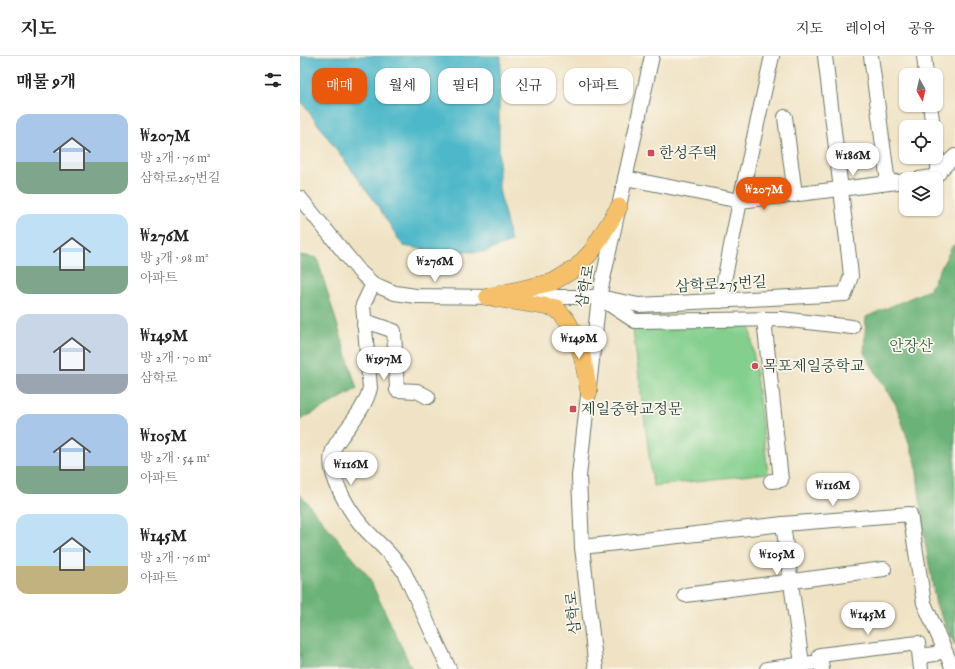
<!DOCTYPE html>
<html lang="ko">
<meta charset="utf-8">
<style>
body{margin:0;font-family:"IM FELL English","Noto Serif KR",serif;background:#f2f2f2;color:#222;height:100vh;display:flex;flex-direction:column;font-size:15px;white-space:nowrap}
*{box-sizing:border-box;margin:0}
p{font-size:13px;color:#767676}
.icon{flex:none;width:22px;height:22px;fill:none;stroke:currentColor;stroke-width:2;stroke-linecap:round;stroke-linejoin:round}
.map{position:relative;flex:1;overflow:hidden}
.sheet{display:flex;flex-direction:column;background:#fff;width:300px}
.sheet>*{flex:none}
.guide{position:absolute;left:12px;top:12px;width:380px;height:36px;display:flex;gap:8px}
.needle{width:26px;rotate:172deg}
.controls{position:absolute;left:599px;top:12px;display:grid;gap:8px}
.controls a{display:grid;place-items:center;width:44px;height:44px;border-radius:8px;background:#fff;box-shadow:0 1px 3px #0004;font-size:20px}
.price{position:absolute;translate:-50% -34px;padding:0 9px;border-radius:14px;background:#fff;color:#222;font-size:13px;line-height:26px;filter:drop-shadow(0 1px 2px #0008)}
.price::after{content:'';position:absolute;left:50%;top:24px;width:12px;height:9px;margin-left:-6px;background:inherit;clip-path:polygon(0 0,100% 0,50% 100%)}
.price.selected{background:#ea580c;color:#fff}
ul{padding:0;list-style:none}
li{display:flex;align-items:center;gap:12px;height:100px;padding:0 16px}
li span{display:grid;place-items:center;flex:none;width:112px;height:80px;border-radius:12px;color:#555}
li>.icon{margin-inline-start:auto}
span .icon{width:48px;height:48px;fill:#fffc;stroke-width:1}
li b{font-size:17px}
h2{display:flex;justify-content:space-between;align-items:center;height:48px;padding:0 16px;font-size:17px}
.tag{padding:0 14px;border-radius:12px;background:#fff;box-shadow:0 1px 3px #0004;font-size:14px;line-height:36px}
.tag.selected{background:#ea580c;color:#fff}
header{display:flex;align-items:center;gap:24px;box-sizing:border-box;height:56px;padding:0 20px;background:#fff;border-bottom:1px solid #e0e0e0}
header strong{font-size:19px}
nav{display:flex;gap:22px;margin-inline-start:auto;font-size:14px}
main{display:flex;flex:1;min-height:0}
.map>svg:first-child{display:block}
</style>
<header>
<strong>지도</strong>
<nav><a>지도</a><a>레이어</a><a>공유</a></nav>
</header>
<main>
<section class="sheet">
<h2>매물 9개<svg class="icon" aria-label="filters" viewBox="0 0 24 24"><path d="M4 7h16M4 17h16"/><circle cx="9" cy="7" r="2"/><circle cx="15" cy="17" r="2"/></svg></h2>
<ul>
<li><span style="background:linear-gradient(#a9c7e8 60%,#7fa58c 0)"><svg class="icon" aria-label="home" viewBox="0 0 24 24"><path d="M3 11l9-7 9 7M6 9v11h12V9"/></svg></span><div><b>₩207M</b><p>방 2개 · 76 m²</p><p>삼학로267번길</p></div></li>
<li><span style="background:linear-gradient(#bfe0f5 65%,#7fa58c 0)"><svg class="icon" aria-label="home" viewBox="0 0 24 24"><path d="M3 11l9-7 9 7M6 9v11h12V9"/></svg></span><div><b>₩276M</b><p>방 3개 · 98 m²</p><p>아파트</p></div></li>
<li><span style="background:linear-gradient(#c9d6e8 75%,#9aa5b1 0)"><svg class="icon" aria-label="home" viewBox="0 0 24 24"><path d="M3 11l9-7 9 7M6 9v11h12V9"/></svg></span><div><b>₩149M</b><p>방 2개 · 70 m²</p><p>삼학로</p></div></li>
<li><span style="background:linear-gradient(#a9c7e8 65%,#7fa58c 0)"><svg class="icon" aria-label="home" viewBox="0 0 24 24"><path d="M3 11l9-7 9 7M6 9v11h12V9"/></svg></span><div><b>₩105M</b><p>방 2개 · 54 m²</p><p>아파트</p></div></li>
<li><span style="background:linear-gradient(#bfe0f5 65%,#c2b280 0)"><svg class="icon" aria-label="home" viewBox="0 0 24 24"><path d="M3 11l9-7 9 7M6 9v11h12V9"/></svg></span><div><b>₩145M</b><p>방 2개 · 76 m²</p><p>아파트</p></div></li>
</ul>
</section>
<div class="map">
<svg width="655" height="613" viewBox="0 0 655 613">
<rect width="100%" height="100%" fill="#fbf7ec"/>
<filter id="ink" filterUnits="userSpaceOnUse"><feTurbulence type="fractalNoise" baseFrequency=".025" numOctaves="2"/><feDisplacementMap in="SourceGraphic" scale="8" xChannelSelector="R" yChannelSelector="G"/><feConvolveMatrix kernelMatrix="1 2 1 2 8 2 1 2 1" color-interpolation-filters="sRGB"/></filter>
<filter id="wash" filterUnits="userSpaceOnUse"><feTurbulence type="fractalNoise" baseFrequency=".012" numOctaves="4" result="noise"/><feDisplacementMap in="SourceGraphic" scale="16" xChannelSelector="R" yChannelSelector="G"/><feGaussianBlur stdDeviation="0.9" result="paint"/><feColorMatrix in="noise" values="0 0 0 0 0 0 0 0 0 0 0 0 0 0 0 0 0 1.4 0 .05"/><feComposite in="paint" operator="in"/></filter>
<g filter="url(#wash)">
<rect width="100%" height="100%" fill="#f0e3c5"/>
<polygon fill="#83cf8d" stroke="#518660" points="450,269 468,417 353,430 333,275 343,271"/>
<g fill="#6ab278" stroke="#447856">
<polygon points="653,189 655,189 655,589 636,549 623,473 616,407 596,349 564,297 566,261 629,234"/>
<polygon points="0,199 17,202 57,333 0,364"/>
<polygon points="0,438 68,520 112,613 0,613"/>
</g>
<polygon fill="#4db8c9" stroke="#367a7e" points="0,0 201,0 199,56 199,133 211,186 185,196 136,195 103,190 76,147 0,44"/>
</g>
<g filter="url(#ink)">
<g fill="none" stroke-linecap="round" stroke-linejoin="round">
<g stroke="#687767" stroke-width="16">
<g id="minor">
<polyline points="571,0 588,127"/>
<polyline points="624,0 626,19"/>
<polyline points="630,49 633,71"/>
<polyline points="485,61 495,139"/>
<polyline points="636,96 639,117"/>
<polyline points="325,122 440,145 606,125"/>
<polyline points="619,123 633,121 655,100"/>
<polyline points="0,142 60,216 73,228 95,237 116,240 198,241"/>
<path d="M73,228l-10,21 7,83c-4,18 -18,34 -29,49 -3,4 -6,9 -8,13 -9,22 18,64 32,79 14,15 28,26 39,43l45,97"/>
<polyline points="223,241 299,241 339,249 545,238 551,220 549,201 525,0"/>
<polyline points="420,245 440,145 472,0"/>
<polyline points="306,246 335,265 481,263 552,271"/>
<polyline points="464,263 481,424 471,425"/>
<polyline points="64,269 71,267 94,275 97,334 117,335 128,341"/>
<polyline points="483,468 502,608"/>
<polyline points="282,491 483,468 610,458 624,547 653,613"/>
<polyline points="385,539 584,513"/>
<polyline points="620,600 635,598 644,593"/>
<polyline points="296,613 282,491 279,420 299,241 352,0"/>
<polyline points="467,613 512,607"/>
<polyline points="522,613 520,599 618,587 621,613"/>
</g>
</g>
<g stroke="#687767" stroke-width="18">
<g id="major">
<polyline points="187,241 253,226 276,212 292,195 319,151"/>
<path d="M195,242l61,10c5,6 11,11 14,18 12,19 15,44 19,66"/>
</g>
</g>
<use href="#minor" stroke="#fff" stroke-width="14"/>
<use href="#major" stroke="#f6c06b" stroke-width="17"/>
</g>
</g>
<g fill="#d1495b" stroke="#fbf7ec" stroke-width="1.5">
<rect x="347" y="93" width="8" height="8" rx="2"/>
<circle cx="455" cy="310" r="4"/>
<rect x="269" y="349" width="8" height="8" rx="2"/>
</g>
<g text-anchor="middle" stroke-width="3.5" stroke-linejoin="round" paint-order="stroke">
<g font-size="15" fill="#1f3d34" stroke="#fbf7ec" text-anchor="start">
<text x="359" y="102">한성주택</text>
<text x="463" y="315">목포제일중학교</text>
<text x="281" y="358">제일중학교정문</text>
</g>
<g font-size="15" fill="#1f3d34" stroke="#fbf7ec">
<text transform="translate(421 228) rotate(-3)" y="5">삼학로275번길</text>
<text transform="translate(285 230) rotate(-80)" y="5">삼학로</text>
<text transform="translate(273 557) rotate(-96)" y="5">삼학로</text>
</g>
<g font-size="15" fill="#38624a" stroke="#fbf7ec">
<text x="611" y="295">안장산</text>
</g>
</g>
</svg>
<div class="controls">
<a><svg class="needle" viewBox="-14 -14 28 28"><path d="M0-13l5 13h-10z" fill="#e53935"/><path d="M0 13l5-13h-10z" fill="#767676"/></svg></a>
<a><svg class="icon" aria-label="locate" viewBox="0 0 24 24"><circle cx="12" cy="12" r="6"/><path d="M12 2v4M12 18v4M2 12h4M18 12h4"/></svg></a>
<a><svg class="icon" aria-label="layers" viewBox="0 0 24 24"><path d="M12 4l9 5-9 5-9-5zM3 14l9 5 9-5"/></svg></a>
</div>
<b class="price" style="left:553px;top:121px">₩186M</b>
<b class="price selected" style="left:464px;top:155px">₩207M</b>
<b class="price" style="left:135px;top:227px">₩276M</b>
<b class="price" style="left:279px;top:304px">₩149M</b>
<b class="price" style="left:84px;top:325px">₩197M</b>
<b class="price" style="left:51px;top:430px">₩116M</b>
<b class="price" style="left:533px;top:451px">₩116M</b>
<b class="price" style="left:477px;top:520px">₩105M</b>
<b class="price" style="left:568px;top:580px">₩145M</b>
<div class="guide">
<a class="tag selected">매매</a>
<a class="tag">월세</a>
<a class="tag">필터</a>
<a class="tag">신규</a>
<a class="tag">아파트</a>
</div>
</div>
</main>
